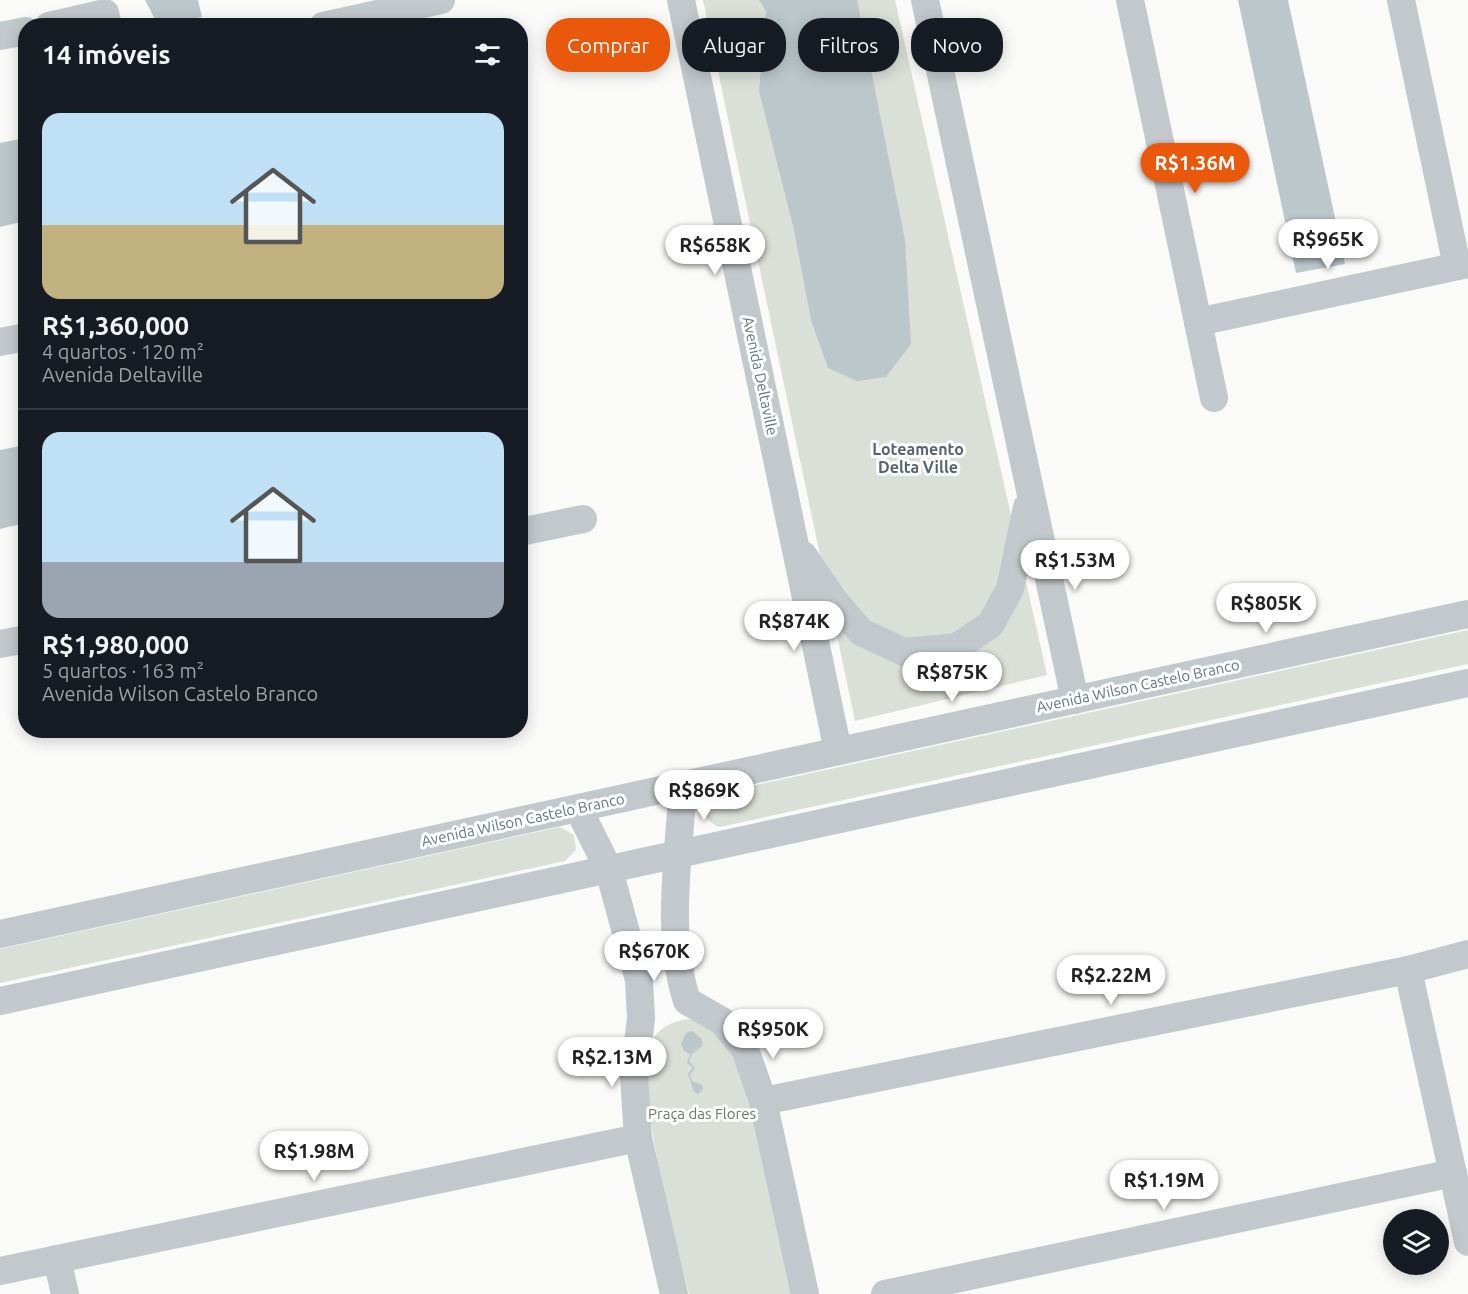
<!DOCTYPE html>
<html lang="pt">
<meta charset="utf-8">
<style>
body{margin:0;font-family:Ubuntu,sans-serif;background:#242831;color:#f1f3f6;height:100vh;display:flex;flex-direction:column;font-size:22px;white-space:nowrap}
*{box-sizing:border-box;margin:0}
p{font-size:20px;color:#9ea1a6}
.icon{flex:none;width:33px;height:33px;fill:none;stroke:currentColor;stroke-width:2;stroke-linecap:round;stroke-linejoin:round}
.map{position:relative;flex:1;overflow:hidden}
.drawer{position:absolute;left:18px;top:18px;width:510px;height:720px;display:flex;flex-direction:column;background:#171b24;border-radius:24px;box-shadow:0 3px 15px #0003}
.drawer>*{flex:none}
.guide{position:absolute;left:546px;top:18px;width:570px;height:54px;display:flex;gap:12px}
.tools{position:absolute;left:1383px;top:1209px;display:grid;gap:12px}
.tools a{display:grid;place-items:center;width:66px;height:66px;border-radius:50%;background:#171b24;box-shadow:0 3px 15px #0003;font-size:30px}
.price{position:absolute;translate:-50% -51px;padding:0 14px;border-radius:21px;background:#fff;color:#222;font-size:20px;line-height:39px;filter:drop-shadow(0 2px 3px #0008)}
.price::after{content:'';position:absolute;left:50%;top:36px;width:18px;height:14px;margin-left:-9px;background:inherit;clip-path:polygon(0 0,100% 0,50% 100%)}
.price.on{background:#ea580c;color:#fff}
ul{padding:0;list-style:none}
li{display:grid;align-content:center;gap:12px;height:318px;padding:0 24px}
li+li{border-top:2px solid #363941}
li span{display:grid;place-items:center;height:186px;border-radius:18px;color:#555}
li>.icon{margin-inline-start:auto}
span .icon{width:108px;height:108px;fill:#fffc;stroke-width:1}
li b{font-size:26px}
h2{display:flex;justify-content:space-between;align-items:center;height:72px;padding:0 24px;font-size:26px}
.chip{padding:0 21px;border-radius:24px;background:#171b24;box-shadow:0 3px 15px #0003;font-size:21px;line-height:54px}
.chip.on{background:#ea580c;color:#fff}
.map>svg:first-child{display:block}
</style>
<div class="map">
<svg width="1468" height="1294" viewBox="0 0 1468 1294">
<rect width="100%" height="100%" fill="#fafaf8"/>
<g fill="#dadfd7">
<polygon points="703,0 895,0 1047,675 855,721"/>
<path d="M1468,630v34l-748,163c-18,-6 -20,-22 -5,-33z"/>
<polygon points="560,827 574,835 576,850 565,861 0,983 0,949"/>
<path d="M693,1019l21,6 33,56 46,213h-104c-11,-46 -58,-216 -38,-252 9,-16 24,-22 42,-23z"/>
</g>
<g fill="#bbc7cb">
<polygon points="145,0 198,0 202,17 158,25"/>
<polygon points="759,0 857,0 905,240 911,344 886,377 857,381 828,368 811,320 794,230 759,91 766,11"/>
<polygon points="1238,0 1288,0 1345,264 1296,273"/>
<polygon points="25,138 25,221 0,227 0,143"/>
<polygon points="25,445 25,523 0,529 0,450"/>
<polygon points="692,1031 702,1039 702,1046 692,1054 689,1061 695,1068 690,1075 692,1081 702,1085 703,1089 698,1094 694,1092 688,1074 693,1067 687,1063 690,1054 684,1051 681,1044 686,1033"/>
</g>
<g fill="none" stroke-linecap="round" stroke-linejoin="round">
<g stroke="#c3c8cc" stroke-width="28">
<polyline points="681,0 838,751"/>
<polyline points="925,0 1075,700"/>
<polyline points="1130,0 1214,398"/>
<polyline points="1401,0 1457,266"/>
<polyline points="49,26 105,13 108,26"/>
<polyline points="323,26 441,0"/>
<polyline points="0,36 26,31"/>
<polyline points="1198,322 1468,264"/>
<polyline points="0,342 26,337"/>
<polyline points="520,532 583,519"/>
<polyline points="803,555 833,599 861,632 904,652 957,647 990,625 1010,589 1027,507"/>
<polyline points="0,644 26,639"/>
<path d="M683,785c-4,70 -18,149 4,216l35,20 23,28 18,52 42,193"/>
<polyline points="578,808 609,870 639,980 641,1018 634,1076 638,1138 674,1294"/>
<polyline points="0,934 1468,614"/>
<polyline points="1408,970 1468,1242"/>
<polyline points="0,1001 1468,683"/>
<polyline points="763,1101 1408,970 1468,954"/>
<polyline points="57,1259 65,1294"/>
<polyline points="0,1271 638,1138"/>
<polyline points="885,1294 1453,1173"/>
</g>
</g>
<g text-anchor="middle" stroke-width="6" stroke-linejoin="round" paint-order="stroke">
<g font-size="15" fill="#657683" stroke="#fff">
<text transform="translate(760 376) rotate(78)" y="5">Avenida Deltaville</text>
<text transform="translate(1138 686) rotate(-12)" y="5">Avenida Wilson Castelo Branco</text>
<text transform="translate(523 820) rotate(-12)" y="5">Avenida Wilson Castelo Branco</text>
</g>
<g font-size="15" fill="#687a64" stroke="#fff">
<text x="702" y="1119">Praça das Flores</text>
</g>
<g font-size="16" font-weight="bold" fill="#57646e" stroke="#fff">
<text x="918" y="455">Loteamento<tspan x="918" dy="18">Delta Ville</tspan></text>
</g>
</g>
</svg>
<div class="tools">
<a><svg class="icon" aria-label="layers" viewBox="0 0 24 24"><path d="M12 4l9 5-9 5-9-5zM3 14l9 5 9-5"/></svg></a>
</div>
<b class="price on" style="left:1195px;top:194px">R$1.36M</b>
<b class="price" style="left:1328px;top:270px">R$965K</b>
<b class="price" style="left:715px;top:276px">R$658K</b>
<b class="price" style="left:1075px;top:591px">R$1.53M</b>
<b class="price" style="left:1266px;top:634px">R$805K</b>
<b class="price" style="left:794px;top:652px">R$874K</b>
<b class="price" style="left:952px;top:703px">R$875K</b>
<b class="price" style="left:704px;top:821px">R$869K</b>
<b class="price" style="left:654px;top:982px">R$670K</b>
<b class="price" style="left:1111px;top:1006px">R$2.22M</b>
<b class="price" style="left:773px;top:1060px">R$950K</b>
<b class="price" style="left:612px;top:1088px">R$2.13M</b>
<b class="price" style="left:314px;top:1182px">R$1.98M</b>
<b class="price" style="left:1164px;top:1211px">R$1.19M</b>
<div class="guide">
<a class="chip on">Comprar</a>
<a class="chip">Alugar</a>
<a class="chip">Filtros</a>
<a class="chip">Novo</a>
</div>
<section class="drawer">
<h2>14 imóveis<svg class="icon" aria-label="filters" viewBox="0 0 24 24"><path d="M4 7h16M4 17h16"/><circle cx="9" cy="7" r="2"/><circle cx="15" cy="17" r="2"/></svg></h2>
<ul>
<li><span style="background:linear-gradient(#bfe0f5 60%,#c2b280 0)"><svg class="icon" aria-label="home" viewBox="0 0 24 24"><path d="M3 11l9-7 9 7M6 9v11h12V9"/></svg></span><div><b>R$1,360,000</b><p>4 quartos · 120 m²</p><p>Avenida Deltaville</p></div></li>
<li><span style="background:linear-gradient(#bfe0f5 70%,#9aa5b1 0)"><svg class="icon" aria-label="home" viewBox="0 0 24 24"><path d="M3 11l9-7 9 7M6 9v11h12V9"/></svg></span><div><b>R$1,980,000</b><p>5 quartos · 163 m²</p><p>Avenida Wilson Castelo Branco</p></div></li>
</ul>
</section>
</div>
